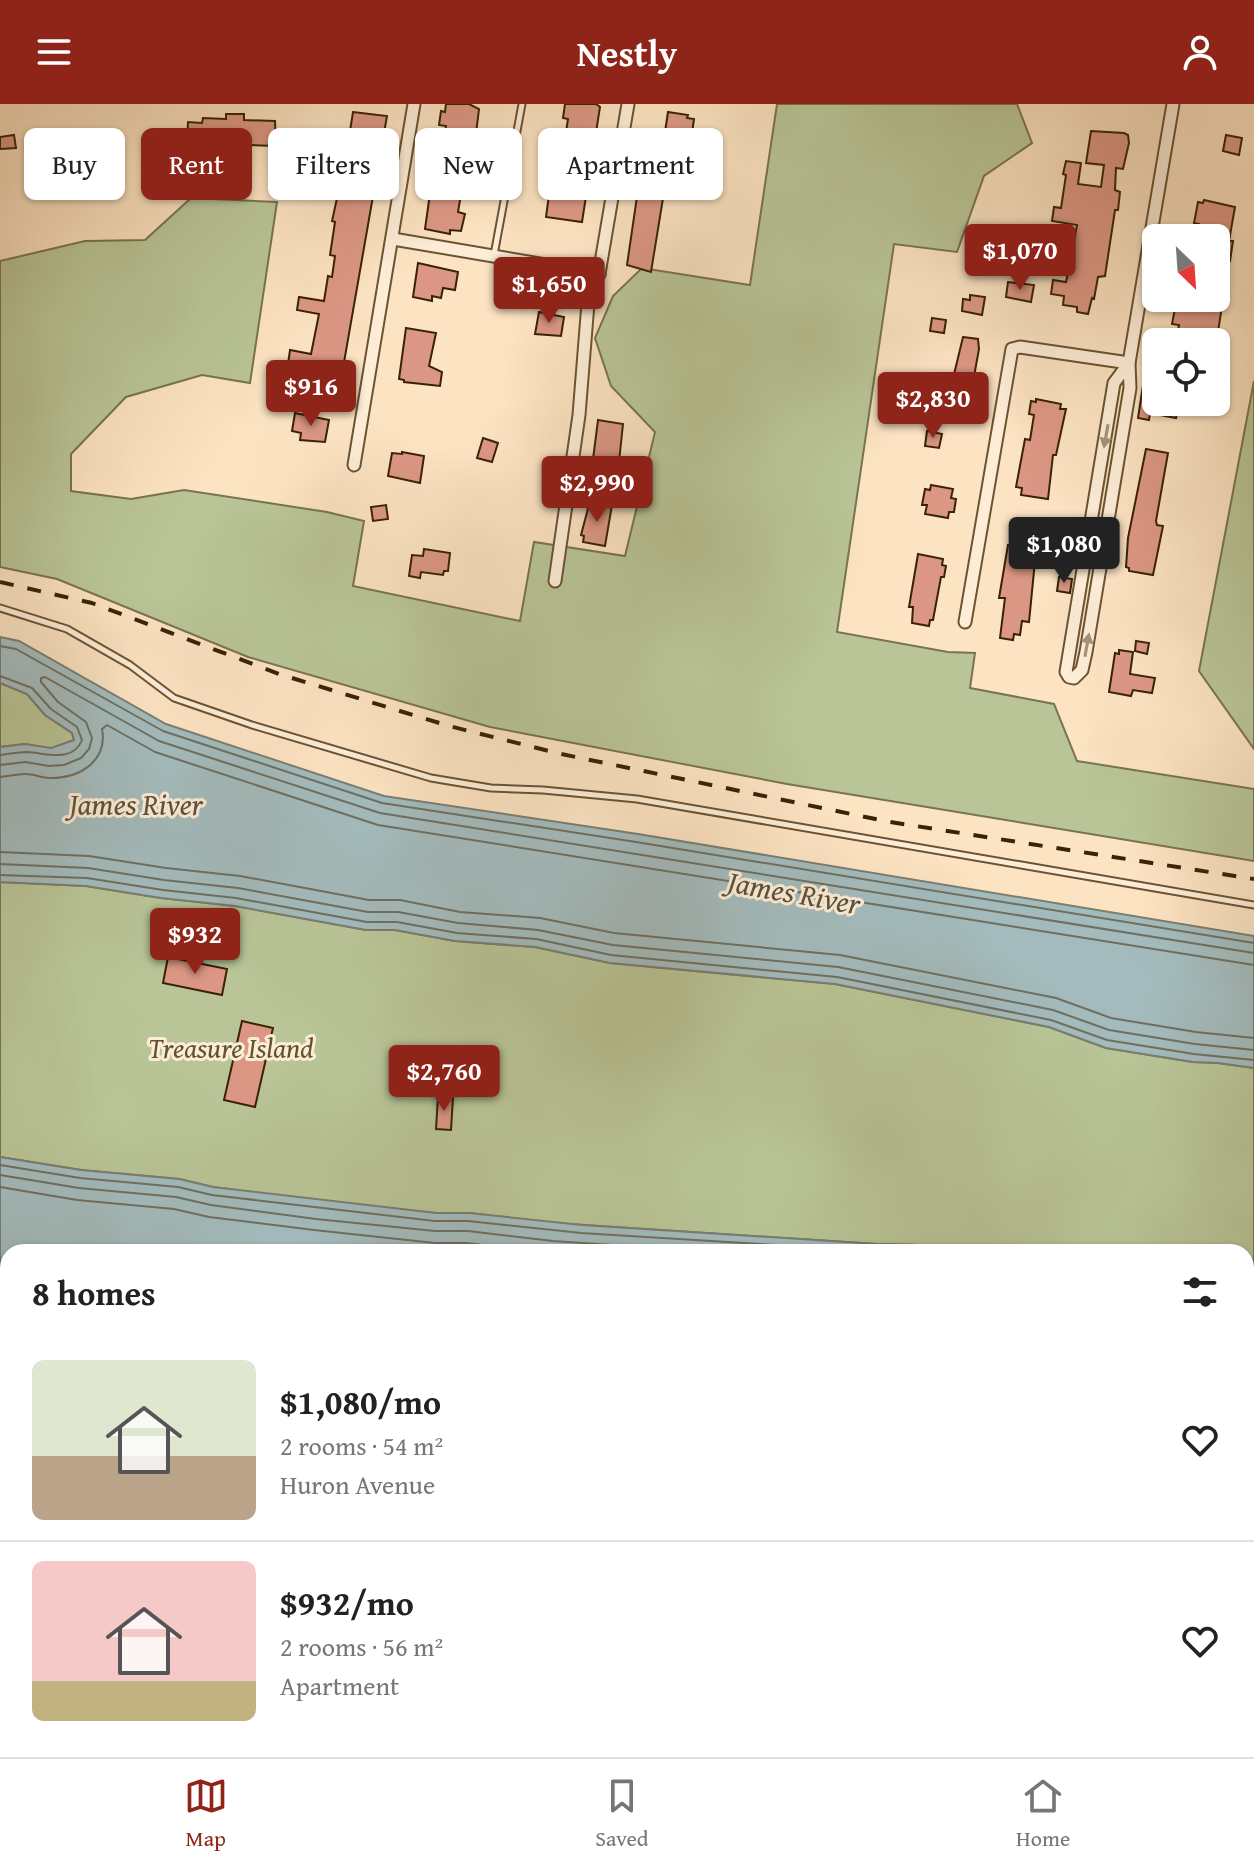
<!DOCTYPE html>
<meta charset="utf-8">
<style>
body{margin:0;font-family:"Gentium Book Plus",serif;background:#f2f2f2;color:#222;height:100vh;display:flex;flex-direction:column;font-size:30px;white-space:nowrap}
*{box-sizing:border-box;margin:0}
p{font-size:26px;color:#767676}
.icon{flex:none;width:44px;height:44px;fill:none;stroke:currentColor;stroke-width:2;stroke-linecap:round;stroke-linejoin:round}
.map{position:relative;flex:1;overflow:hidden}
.drawer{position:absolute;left:0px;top:1140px;width:1254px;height:514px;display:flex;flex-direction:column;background:#fff;border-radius:24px 24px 0 0;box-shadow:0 2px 6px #0004}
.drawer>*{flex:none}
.guide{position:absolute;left:24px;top:24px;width:800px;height:72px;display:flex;gap:16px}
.needle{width:52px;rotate:155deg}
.fabs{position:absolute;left:1142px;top:120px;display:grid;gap:16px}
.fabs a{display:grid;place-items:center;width:88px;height:88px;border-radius:12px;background:#fff;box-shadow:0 2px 6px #0004;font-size:40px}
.price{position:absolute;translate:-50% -68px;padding:0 18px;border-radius:8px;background:#8f2418;color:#fff;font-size:26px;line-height:52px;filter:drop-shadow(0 2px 4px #0008)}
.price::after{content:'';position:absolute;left:50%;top:48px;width:24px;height:18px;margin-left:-12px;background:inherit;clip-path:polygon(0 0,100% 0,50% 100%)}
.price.selected{background:#222;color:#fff}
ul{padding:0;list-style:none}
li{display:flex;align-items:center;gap:24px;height:200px;padding:0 32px}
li+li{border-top:2px solid #e0e0e0}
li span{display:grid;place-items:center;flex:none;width:224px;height:160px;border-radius:12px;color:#555}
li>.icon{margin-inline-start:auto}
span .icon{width:96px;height:96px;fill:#fffc;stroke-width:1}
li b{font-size:34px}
h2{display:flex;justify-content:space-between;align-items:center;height:96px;padding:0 32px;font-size:34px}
.tag{padding:0 28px;border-radius:12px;background:#fff;box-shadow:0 2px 6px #0004;font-size:28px;line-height:72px}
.tag.selected{background:#8f2418;color:#fff}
header{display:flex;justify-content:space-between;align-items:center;height:104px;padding:0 32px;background:#8f2418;color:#fff;font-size:36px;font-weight:700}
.menu{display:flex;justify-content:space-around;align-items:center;height:112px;border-top:2px solid #e0e0e0;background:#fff;font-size:22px;color:#767676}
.menu a{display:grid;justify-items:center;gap:4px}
.menu .selected{color:#8f2418}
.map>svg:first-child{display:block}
</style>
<header><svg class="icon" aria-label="menu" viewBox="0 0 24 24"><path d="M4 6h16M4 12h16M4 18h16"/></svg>Nestly<svg class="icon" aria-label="person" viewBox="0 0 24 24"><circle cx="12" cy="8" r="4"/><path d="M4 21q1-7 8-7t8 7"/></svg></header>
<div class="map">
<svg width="1254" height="1653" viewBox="0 0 1254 1653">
<rect width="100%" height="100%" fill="#fce3c2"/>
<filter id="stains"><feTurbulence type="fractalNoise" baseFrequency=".0025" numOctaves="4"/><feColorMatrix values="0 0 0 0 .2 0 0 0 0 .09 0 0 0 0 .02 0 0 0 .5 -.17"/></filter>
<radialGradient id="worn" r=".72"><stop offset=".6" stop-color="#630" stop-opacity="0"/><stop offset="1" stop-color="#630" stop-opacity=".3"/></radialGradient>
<g fill="#b9c597" stroke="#79744d" stroke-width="2">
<polygon points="777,0 1017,0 1032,39 984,72 957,148 894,140 837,528 948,548 975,549 970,584 1054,600 1077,657 1254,685 1254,757 787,680 490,623 248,553 57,475 0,463 0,157 85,137 145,136 191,94 277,98 250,279 202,271 126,293 71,350 71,387 131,395 184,386 327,408 364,417 353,482 520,517 534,438 625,452 655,328 611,282 595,234 613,192 642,164 750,181"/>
<polygon points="1254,277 1254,645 1199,567"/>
<polygon points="0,579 27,590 45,611 72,629 74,636 51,645 25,640 0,643"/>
<polygon points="0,778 86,782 161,794 235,802 366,826 395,826 455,837 535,843 610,859 835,880 1049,923 1106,944 1193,958 1218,959 1254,964 1254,1155 1246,1155 1246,1148 1025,1148 962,1142 877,1140 554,1119 469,1109 436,1109 318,1097 213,1083 179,1075 81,1066 0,1053"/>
<polygon points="1249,1497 1254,1498 1254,1557 1246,1556 1246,1499"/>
<polygon points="0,1593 8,1606 8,1646 73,1646 94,1653 0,1653"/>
<polygon points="276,1646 317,1646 347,1653 299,1653"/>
</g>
<g fill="#a3bbbd" stroke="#797e73" stroke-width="2">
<polygon points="0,533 19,537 166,620 384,692 638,730 1254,832 1254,964 1218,959 1193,958 1106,944 1049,923 835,880 610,859 535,843 455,837 395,826 366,826 235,802 161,794 86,782 0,778 0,643 25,640 51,644 74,636 72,629 45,611 27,590 0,579"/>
<polygon points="0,1053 81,1066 179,1075 213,1083 436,1109 469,1109 582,1121 877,1140 962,1142 1025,1148 8,1148 8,1353 0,1352"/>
<rect x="1246" y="1155" width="8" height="239"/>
<polygon points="0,1499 8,1512 8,1606 0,1593"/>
<polygon points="73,1646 275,1646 299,1653 94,1653"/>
</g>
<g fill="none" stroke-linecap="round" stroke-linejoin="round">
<g stroke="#6e6f60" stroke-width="2">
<polyline points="0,542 16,545 163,627 382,699 636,738 1254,839"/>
<path d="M0,572l32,12 19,21 26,18 5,13c-9,23 -36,13 -55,12 -9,0 -18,2 -27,3"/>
<polyline points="0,661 25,658 49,662 64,661 81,654 89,645 92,634 86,618 58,598 41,578 41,574 45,573 159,637 380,709 1254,849"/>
<path d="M0,673c9,-1 17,-3 26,-3 8,0 16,4 25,4 30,0 57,-18 51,-49l5,-4 48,27 223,73 876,140"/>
<polyline points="0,748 89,752 166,764 240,772 369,796 400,796 460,808 540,814 614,829 840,851 1056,894 1111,914 1196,928 1254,934"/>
<polyline points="0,760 88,764 164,776 238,784 368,808 398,808 458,819 538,826 613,841 838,863 1053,906 1109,926 1195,940 1254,946"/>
<polyline points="0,771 87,774 163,786 236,794 367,818 397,818 457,829 536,835 611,851 837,873 1051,916 1107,936 1194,950 1254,956"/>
<polyline points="0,1061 80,1074 178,1083 212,1091 435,1117 468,1117 581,1129 889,1148"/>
<polyline points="0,1071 79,1084 176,1093 211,1101 316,1115 435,1127 468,1127 553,1137 716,1148"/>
<polyline points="0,1083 77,1096 174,1105 209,1113 314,1126 435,1139 467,1139 537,1148"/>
</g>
</g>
<g fill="#dc9784" stroke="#392303" stroke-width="2">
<polygon points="446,0 469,0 479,5 473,55 467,54 458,108 465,110 461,127 450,126 450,130 425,125 433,68 438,68 446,22 439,21 441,7 445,8"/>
<polygon points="565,0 596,0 600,3 582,118 546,113 549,91 553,91 558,60 561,61 568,15 563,14"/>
<polygon points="353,8 387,12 339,287 335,288 305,282 308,262 288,260 290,246 311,250 319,210 297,206 299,193 324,197 328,172 332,173 335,152 330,151 335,118 332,117 346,53 347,50 352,51 356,28 350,27"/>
<polygon points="668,8 688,11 687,14 694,15 692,29 685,28 685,31 665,28"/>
<polygon points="226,10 244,10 244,16 275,17 276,42 215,40 214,47 201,46 202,43 197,43 198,37 187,36 188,18 202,19 203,14 226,15"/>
<polygon points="1091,27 1124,29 1128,31 1129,39 1123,65 1116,64 1115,86 1120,88 1118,106 1115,106 1105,172 1098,173 1094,195 1092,194 1088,210 1077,208 1077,203 1063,201 1064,192 1051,190 1053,176 1066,178 1077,121 1052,117 1054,103 1061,104 1066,71 1063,70 1066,57 1081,59 1078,80 1101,83 1104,61 1086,59"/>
<polygon points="14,31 16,44 0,45 0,33"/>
<polygon points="1226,31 1242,34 1239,51 1223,47"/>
<polygon points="640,72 661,73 660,81 665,82 651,168 627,161"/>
<polygon points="1204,96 1235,103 1229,137 1233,137 1230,157 1216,155 1216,134 1197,134 1199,120 1194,119 1198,98 1203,99"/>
<polygon points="418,159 458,168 455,186 443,184 441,194 432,192 432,197 413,193"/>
<polygon points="1008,178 1034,181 1031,198 1006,193"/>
<polygon points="970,191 985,193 982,211 962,207 963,195 970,196"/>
<polygon points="1177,194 1210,194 1211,200 1222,202 1218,228 1194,225 1191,238 1176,238 1179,221 1172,220"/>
<polygon points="539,208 564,213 561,232 535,230"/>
<polygon points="932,214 946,216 944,229 930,227"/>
<polygon points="406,224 436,229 429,262 442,268 440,282 404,278 404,276 399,275"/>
<polygon points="963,233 978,235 979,245 971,289 974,290 966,313 937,306 940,289 949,291"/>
<polygon points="1144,275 1156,277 1156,298 1179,298 1176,314 1150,309 1149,316 1138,314"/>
<polygon points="1036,295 1061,300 1060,305 1066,305 1056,351 1053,351 1048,395 1021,391 1022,384 1016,383 1025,335 1030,336 1034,311 1029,310 1031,297 1036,298"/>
<polygon points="295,309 329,316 325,338 300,336 301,329 292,327"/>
<polygon points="598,316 623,320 619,358 625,359 623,372 616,372 616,374 591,371"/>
<polygon points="927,327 942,330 939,344 925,342"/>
<polygon points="483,334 498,339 492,358 477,354"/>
<polygon points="1146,345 1168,349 1156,417 1157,421 1163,422 1153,471 1129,467 1129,464 1126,463 1128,434"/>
<polygon points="402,348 424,352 420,379 388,372 392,349 402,350"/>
<polygon points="931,381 953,385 951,394 956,395 954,408 949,408 948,414 925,410 927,401 922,401 925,385 930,386"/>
<polygon points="590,397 612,401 605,442 583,438 584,432 581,431"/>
<polygon points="386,401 388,415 373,417 371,403"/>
<polygon points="1015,432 1039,435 1038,440 1045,441 1042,458 1035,457 1029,518 1022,517 1020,531 1014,530 1013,536 1000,534 1005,494 999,494 1008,441 1014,442"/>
<polygon points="424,445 450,449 448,467 444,467 443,471 421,468 420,474 409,472 412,451 423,452"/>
<polygon points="918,450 943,455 942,461 946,462 944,473 941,473 933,516 930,516 929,522 912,519 913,503 909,503"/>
<polygon points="1059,473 1072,475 1070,489 1057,487"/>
<polygon points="1136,537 1149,539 1147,550 1135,547"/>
<polygon points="1119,546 1133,548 1130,570 1155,574 1152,589 1133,586 1131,592 1109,588 1115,549 1119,550"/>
<polygon points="168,853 227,865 222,891 163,879"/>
<polygon points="242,917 273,924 255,1003 224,996"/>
<polygon points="438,992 453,993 451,1026 436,1025"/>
</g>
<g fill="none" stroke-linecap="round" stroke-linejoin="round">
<g stroke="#6a5333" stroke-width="9">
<g id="lane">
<polyline points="494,151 522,0"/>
<polyline points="0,504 67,525 130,561 174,594 252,621 431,674 491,684 543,686 637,695 1254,801"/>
</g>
</g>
<g stroke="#6a5333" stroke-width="15">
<g id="street">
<polyline points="393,135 599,170"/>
<polyline points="1129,259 1114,279 1066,568 1069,573 1074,574 1082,566 1086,548 1130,284 1129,259 1173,0"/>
<polyline points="354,361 414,0"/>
<polyline points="555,477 579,311 589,187 599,170 628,0"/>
<polyline points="965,518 1012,245 1020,243 1129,259"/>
</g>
</g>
<g stroke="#392303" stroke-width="20">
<g id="secondary">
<polyline points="0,1549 8,1552"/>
<polyline points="395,1646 432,1653"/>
</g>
</g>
<use href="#lane" stroke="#fdedd7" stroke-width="5"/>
<use href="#street" stroke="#fdedd7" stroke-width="11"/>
<use href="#secondary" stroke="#fdedd7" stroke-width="16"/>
<polyline stroke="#392303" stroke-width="4" stroke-dasharray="14 14" stroke-linecap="butt" points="0,478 92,499 279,570 449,622 561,650 890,718 1254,775"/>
</g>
<defs><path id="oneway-solid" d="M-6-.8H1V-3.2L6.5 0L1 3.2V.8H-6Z" transform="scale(2)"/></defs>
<g fill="#a59278">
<use href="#oneway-solid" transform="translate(1106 332) rotate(100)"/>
<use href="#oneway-solid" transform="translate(1087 541) rotate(-80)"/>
</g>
<g text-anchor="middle" stroke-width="6" stroke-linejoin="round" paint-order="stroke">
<g font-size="28" font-style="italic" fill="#5f542f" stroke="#fdedd7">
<text x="231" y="954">Treasure Island</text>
</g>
<g font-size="30" font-style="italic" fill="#59513b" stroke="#fdedd7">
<text x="136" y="711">James River</text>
<text transform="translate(794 789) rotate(10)" y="10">James River</text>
</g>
</g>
<rect width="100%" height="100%" filter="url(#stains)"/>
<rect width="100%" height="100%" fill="url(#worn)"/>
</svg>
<div class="fabs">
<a><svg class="needle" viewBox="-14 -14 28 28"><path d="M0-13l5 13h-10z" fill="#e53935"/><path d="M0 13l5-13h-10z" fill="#767676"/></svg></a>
<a><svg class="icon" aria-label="locate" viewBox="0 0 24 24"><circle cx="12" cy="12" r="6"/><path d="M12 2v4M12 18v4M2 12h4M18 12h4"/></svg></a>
</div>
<b class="price" style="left:1020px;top:188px">$1,070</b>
<b class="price" style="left:549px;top:221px">$1,650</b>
<b class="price" style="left:311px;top:324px">$916</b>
<b class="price" style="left:933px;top:336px">$2,830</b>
<b class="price" style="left:597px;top:420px">$2,990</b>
<b class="price selected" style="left:1064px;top:481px">$1,080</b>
<b class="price" style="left:195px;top:872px">$932</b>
<b class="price" style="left:444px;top:1009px">$2,760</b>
<div class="guide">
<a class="tag">Buy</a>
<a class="tag selected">Rent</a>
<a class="tag">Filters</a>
<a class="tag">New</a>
<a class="tag">Apartment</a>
</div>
<section class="drawer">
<h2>8 homes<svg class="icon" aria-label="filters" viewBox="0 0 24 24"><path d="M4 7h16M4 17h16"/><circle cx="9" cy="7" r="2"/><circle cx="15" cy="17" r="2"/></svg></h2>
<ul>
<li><span style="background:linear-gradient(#dfe7d0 60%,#b9a48a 0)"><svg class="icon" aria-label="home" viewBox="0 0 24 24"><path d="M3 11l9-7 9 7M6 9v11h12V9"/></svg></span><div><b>$1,080/mo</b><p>2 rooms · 54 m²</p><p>Huron Avenue</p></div><svg class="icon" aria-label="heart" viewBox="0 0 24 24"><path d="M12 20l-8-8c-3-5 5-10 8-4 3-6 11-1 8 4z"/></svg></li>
<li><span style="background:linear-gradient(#f6c9c9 75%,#c2b280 0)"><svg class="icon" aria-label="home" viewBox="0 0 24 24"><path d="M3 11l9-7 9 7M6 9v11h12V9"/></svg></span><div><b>$932/mo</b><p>2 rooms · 56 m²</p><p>Apartment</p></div><svg class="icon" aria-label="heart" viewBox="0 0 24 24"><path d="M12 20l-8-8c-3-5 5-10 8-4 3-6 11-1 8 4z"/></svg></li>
</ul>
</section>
</div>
<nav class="menu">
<a class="selected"><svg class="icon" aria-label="map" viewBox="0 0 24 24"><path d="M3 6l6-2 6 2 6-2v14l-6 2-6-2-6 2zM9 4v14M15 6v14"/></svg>Map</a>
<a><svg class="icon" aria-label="saved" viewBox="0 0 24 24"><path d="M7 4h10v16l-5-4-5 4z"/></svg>Saved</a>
<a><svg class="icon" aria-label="home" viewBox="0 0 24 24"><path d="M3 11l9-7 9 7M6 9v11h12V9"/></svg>Home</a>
</nav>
